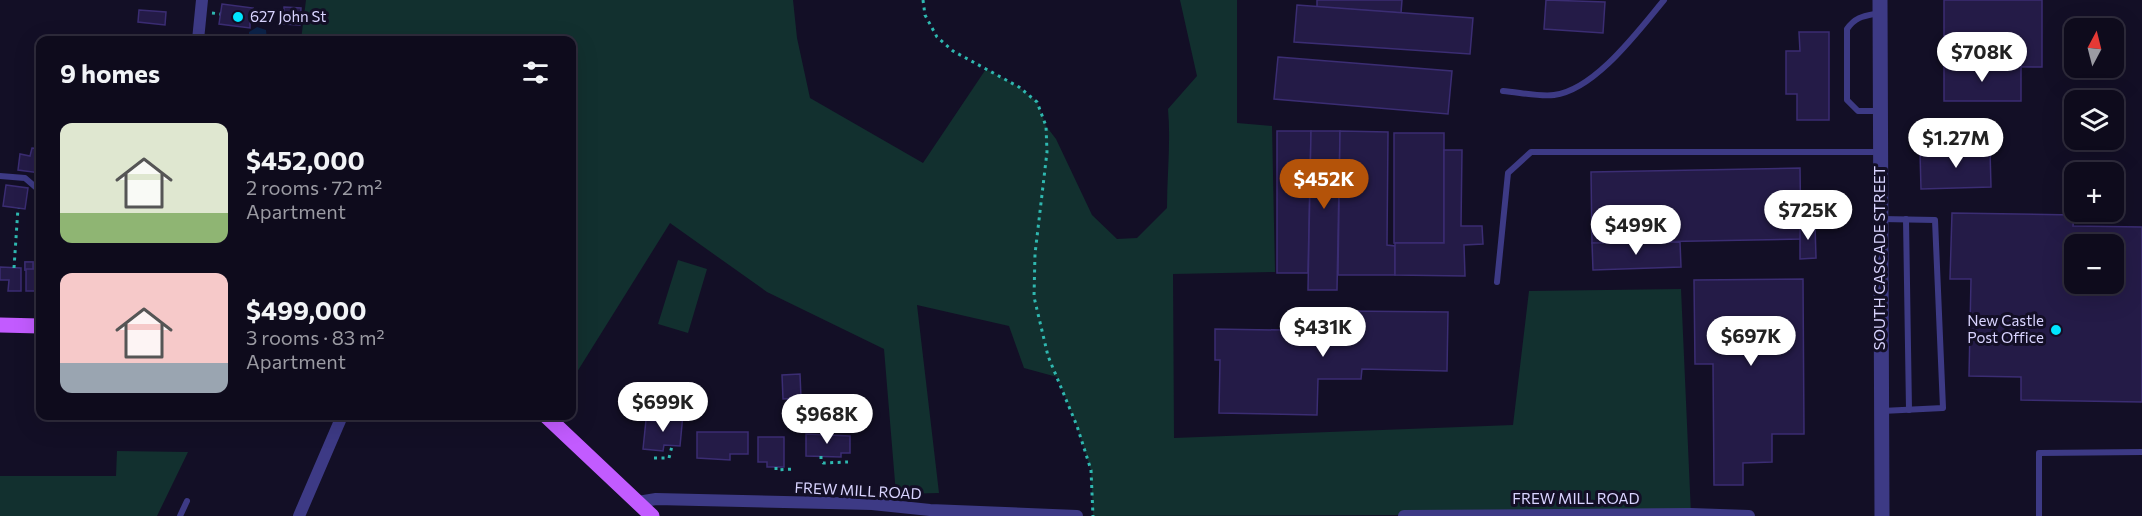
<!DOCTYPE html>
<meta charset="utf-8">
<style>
body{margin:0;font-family:Commissioner,sans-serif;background:#171425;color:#f1f3f6;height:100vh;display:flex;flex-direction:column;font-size:22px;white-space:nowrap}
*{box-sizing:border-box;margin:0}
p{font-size:20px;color:#9b9ba3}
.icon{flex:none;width:33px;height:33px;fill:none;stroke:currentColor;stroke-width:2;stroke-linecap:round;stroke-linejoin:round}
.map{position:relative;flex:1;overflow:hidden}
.sheet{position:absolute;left:36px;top:36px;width:540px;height:384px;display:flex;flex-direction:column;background:#0e0b1c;border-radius:12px;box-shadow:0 6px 24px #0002,0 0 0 2px #2e2b3b}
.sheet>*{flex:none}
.needle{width:39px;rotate:7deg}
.buttons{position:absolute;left:2064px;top:18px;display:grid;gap:12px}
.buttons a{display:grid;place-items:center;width:60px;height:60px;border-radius:12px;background:#0e0b1c;box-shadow:0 6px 24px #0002,0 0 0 2px #2e2b3b;font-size:30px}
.price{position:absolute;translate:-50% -51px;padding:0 14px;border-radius:21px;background:#fff;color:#222;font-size:20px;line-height:39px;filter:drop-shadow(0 2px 3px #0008)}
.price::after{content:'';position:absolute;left:50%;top:36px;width:18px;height:14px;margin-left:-9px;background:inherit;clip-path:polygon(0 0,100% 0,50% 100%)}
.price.on{background:#b45309;color:#fff}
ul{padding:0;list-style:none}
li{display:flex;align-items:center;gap:18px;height:150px;padding:0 24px}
li span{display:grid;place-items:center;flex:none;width:168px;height:120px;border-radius:12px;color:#555}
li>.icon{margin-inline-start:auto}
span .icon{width:72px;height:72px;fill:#fffc;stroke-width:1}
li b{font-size:26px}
h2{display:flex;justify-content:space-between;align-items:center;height:72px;padding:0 24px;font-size:26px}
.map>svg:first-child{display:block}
</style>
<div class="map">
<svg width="2142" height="516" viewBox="0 0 2142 516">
<rect width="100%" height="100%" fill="#130f26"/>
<g fill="#12302f">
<path d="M306,0h487l4,38 13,60 113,65 63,-94 33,18 18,15 9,24 10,13 36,76 25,24 20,-1 30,-30c0,-33 4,-66 1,-99l29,-33 -17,-76h57v123l35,3 3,146 -102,2 1,164 339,-13 16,-134 152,-2 10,225 -598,2 -2,-46 -14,-44 -20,-49 -33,-9 -15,-42 -92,-21 22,188 -43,1 -12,-145 -117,-57 -97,-69 -98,157v-340h-271z"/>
<polygon points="678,260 707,269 688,333 658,324"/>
<polygon points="117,451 188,452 157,516 0,516 0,476 116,476"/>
</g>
<polygon fill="#0c2248" points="257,27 266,30 267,40 249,40 249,32"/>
<g fill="#241b47" stroke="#3b2d73" stroke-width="1.5" fill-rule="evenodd">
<polygon points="1317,0 1402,0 1401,13 1317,7"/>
<polygon points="1546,0 1605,2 1603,33 1544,29"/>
<polygon points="1944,0 2042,0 2042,67 1944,66"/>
<polygon points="222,4 253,8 252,10 257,11 256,21 250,21 250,28 219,24"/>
<polygon points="1297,5 1473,18 1470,54 1294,42"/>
<polygon points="284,7 301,8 300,25 283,24"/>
<polygon points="139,10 166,12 165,25 138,22"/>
<polygon points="1799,32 1829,32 1829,120 1797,120 1797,94 1786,94 1786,51 1800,51"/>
<polygon points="136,37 163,40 136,40"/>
<polygon points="1278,57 1452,71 1448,114 1274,99"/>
<rect x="1944" y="66" width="77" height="35"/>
<polygon points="1277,131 1311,131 1308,273 1277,273"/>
<polygon points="1311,131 1340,131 1337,290 1308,290"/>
<polygon points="1340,131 1388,132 1387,245 1395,246 1395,275 1338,275"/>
<rect x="1394" y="133" width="50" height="110"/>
<polygon points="32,148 40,149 40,173 18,170 20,154 30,156"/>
<polygon points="1444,150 1462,150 1461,226 1482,226 1483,244 1464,245 1465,276 1395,275 1395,243 1444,243"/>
<polygon points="1990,150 1991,187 1921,189 1920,152"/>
<polygon points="1800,168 1801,239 1592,243 1591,172"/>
<polygon points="6,185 28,188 25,209 3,206"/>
<path d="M1952,213l122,2 -1,11 69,1v175l-121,-2v-23l-52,-1 2,-97h-21zM2074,244h40v40h-40z"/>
<polygon points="1800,224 1815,224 1816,258 1800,259"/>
<polygon points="1680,242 1681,267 1593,270 1592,243"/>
<rect x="25" y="262" width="8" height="8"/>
<rect x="25" y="262" width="8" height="8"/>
<polygon points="0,267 21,268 21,291 8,291 9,280 0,280"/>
<rect x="26" y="269" width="14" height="22"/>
<polygon points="1803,279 1804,434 1772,434 1772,462 1743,463 1743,485 1714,485 1713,364 1695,364 1694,280"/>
<polygon points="1341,311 1448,312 1447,371 1362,369 1361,379 1318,379 1317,415 1219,413 1220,360 1215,360 1215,329 1341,331"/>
<polygon points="800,374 801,398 783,399 782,375"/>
<polygon points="668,413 683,414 680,446 664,445 663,451 643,449 646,420 667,422"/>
<polygon points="697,432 748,432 748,454 730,454 730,460 697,458"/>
<polygon points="806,434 850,436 850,453 841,453 841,457 806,456"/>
<polygon points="758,437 784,437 784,467 767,467 767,462 758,462"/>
</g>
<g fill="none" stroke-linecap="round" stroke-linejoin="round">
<g stroke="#2fb8b0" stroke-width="3" stroke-dasharray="3 4.5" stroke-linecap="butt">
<polyline points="923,0 925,15 937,37 953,51 1019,87 1037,102 1046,126 1047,152 1035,254 1034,297 1048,356 1077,426 1091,470 1093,516"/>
<polyline points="212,13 220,14"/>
<polyline points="14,268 18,208"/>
<polyline points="38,291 38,310"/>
<polyline points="821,456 821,461 823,463 848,462"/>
<polyline points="654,458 669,458 672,446"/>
<polyline points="776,467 776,470 794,469"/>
</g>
<g stroke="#3d3a85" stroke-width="6">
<path d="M1503,91c15,1 36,6 51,4 41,-5 85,-65 110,-95"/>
<path d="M1879,111h-21l-11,-11v-71c9,-13 18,-13 32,-16"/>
<polyline points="0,176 25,178 40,191"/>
<polyline points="1906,219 1909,410"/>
<polyline points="1497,282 1508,173 1531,152 1879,152"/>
<polyline points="1882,411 1943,408 1935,220 1882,219"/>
<polyline points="180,516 187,501"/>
<polyline points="2039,516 2039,453 2142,452"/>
</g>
<g stroke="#3d3a85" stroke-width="12">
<polyline points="198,40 202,0"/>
<polyline points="638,502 656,499 872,504 930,510 1077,516"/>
<polyline points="299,516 342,416"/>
<polyline points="1404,516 1691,514 1749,516"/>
</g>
<polyline stroke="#3d3a85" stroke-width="15" points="1880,0 1882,516"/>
<g stroke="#c25bff" stroke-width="15">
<polyline points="0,325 40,326"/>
<polyline points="546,416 652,516"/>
</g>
</g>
<g fill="#00e5ff" stroke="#130f26" stroke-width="2">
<circle cx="238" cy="17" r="6"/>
<circle cx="2056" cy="330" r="6"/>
</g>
<g text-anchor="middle" stroke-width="6" stroke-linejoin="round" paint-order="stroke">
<g font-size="15" fill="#d9d4ff" stroke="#130f26" text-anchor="start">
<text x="250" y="22">627 John St</text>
<text x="2044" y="326" text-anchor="end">New Castle<tspan x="2044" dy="17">Post Office</tspan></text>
</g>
<g font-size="15" fill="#d9d4ff" stroke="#130f26">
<text transform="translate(1880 258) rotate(-90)" y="5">SOUTH CASCADE STREET</text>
<text transform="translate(858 491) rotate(3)" y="5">FREW MILL ROAD</text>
<text x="1576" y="504">FREW MILL ROAD</text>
</g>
</g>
</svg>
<div class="buttons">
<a><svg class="needle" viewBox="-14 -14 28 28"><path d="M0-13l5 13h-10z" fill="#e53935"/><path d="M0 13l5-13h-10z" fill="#9b9ba3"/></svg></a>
<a><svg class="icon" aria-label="layers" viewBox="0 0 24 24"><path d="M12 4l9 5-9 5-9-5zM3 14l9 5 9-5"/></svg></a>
<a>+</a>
<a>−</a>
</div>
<b class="price" style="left:1982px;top:83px">$708K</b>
<b class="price" style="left:1956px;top:169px">$1.27M</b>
<b class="price on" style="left:1324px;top:210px">$452K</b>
<b class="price" style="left:1808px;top:241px">$725K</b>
<b class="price" style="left:1636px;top:256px">$499K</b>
<b class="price" style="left:1323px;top:358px">$431K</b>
<b class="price" style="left:1751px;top:367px">$697K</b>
<b class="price" style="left:663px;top:433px">$699K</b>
<b class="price" style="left:827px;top:445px">$968K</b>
<section class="sheet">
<h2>9 homes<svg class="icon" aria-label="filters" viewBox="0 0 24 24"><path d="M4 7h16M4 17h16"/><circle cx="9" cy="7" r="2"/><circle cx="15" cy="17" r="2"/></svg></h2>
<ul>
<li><span style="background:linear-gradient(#dfe7d0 75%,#8fb573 0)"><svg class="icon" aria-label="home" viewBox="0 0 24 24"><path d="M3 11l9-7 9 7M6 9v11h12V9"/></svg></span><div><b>$452,000</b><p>2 rooms · 72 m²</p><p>Apartment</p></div></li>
<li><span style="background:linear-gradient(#f6c9c9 75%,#9aa5b1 0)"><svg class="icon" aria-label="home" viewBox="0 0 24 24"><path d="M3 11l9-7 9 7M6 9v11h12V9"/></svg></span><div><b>$499,000</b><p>3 rooms · 83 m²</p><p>Apartment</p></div></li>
</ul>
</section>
</div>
